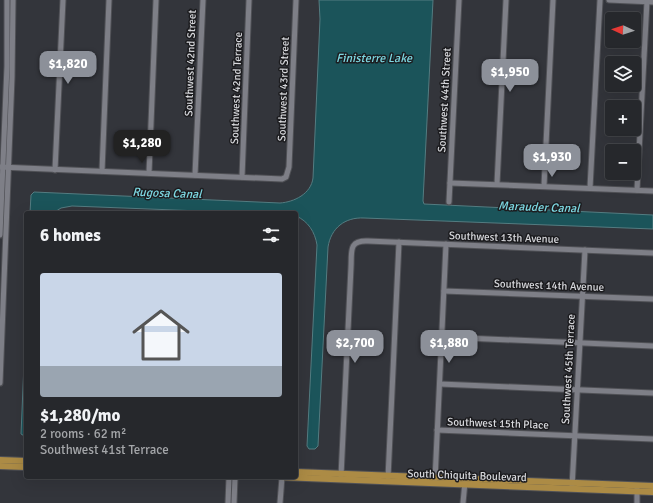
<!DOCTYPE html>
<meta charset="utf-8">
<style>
body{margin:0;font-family:Signika,sans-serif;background:#2e3034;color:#f1f3f6;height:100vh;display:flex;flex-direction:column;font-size:15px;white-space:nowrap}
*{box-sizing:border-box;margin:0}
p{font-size:13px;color:#a4a6a9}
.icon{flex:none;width:22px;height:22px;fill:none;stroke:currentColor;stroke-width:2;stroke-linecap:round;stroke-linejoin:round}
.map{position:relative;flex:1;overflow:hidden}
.side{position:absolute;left:24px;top:211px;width:274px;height:268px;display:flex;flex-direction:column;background:#26282c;border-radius:4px;box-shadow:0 4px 16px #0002,0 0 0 1px #424448}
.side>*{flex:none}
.needle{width:26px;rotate:273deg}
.tools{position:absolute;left:605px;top:12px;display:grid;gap:8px}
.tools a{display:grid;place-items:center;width:36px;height:36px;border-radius:4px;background:#26282c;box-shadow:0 4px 16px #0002,0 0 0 1px #424448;font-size:20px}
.price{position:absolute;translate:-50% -34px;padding:0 9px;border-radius:8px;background:#8c9099;color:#fff;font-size:13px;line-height:26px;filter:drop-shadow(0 1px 2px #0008)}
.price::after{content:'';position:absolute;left:50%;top:24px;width:12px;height:9px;margin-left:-6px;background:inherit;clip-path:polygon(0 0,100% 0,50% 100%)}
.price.selected{background:#222;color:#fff}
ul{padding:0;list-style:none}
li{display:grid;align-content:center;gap:8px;height:212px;padding:0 16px}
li+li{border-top:1px solid #424448}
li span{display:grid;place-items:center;height:124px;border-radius:4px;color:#555}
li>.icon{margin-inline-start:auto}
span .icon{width:72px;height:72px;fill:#fffc;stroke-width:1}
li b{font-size:17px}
h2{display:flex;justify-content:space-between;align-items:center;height:48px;padding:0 16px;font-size:17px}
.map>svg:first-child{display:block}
</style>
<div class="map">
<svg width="653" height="503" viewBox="0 0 653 503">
<rect width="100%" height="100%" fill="#33353b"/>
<g fill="#1b545a" stroke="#547c81">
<path d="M319,0h114l-10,201 1,3 229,11v14l-289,-11c-19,-1 -33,10 -36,29l-10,199 -3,3h-6l-2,-3 10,-201c-2,-13 -9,-24 -21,-29v-3h-44l-180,-7 -11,2 -8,5h-23l1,-18 3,-3 246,11c14,-1 31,-9 33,-25l7,-159z"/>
<polygon points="26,317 26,437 21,434"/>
</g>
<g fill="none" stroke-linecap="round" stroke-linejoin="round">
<g stroke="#505156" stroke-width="7">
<g id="minor">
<polyline points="609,0 653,2"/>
<polyline points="0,167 282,179 286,177 289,167 296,0"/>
<polyline points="55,170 63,0"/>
<polyline points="102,171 109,0"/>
<polyline points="149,173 156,0"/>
<polyline points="195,175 203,0"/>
<polyline points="242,177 249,0"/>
<polyline points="450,183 653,191"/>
<polyline points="497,184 506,0"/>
<polyline points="544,186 553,0"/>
<polyline points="590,188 600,0"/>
<polyline points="637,190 647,1"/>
<polyline points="449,202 459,0"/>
<polyline points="0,235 7,66 7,0"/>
<polyline points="444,291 653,299"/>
<polyline points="442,337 653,346"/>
<polyline points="0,383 12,77 13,0"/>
<polyline points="440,384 653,393"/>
<polyline points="437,430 653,439"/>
<path d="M341,476l10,-209c1,-15 -3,-27 17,-26l285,12"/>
<polyline points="388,478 399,242"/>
<polyline points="435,480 446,244"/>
<polyline points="572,487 585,250"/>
<polyline points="228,503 229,477"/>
<polyline points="234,503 235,477"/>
<polyline points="280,503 282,477"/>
<polyline points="463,503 465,482"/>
<polyline points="637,503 637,488"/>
</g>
</g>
<g stroke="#505156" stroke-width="8">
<g id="major">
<polyline points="0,460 26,461"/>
<polyline points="0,466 26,467"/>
<polyline points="296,472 653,486"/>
<polyline points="281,477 653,492"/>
</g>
</g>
<use href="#minor" stroke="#7e7f87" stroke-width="5"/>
<use href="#major" stroke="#ac8b45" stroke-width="6"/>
</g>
<g text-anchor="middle" stroke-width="3" stroke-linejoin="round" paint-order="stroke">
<g font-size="11" fill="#d8d9dd" stroke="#1c1c1f">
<text transform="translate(190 63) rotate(-88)" y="4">Southwest 42nd Street</text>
<text transform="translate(236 88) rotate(-88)" y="4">Southwest 42nd Terrace</text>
<text transform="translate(283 89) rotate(-88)" y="4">Southwest 43rd Street</text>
<text transform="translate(444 100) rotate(-87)" y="4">Southwest 44th Street</text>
<text transform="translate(504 237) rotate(2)" y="4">Southwest 13th Avenue</text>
<text transform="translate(549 285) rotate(2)" y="4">Southwest 14th Avenue</text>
<text transform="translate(568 369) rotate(-87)" y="4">Southwest 45th Terrace</text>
<text transform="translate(498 423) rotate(2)" y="4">Southwest 15th Place</text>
<text transform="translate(467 475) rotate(2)" y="4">South Chiquita Boulevard</text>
</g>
<g font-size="12" font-style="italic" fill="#7dd8e2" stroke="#1c1c1f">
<text x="374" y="62">Finisterre Lake</text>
<text transform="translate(167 193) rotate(2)" y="4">Rugosa Canal</text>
<text transform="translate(539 207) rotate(2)" y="4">Marauder Canal</text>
</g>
</g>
</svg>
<div class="tools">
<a><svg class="needle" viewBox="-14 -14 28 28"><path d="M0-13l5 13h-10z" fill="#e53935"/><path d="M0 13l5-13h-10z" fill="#a4a6a9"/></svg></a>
<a><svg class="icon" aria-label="layers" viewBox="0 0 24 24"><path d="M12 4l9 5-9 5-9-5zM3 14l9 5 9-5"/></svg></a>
<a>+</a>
<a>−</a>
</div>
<b class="price" style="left:68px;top:85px">$1,820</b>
<b class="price" style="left:510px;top:93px">$1,950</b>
<b class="price selected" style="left:142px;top:164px">$1,280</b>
<b class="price" style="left:552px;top:178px">$1,930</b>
<b class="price" style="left:355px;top:364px">$2,700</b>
<b class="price" style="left:449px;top:364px">$1,880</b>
<section class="side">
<h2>6 homes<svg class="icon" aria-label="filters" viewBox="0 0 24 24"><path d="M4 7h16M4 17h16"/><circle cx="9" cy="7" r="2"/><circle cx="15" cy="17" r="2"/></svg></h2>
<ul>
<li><span style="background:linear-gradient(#c9d6e8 75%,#9aa5b1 0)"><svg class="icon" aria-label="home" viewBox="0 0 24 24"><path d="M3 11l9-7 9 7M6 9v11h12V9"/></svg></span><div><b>$1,280/mo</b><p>2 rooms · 62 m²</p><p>Southwest 41st Terrace</p></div></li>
</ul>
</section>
</div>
